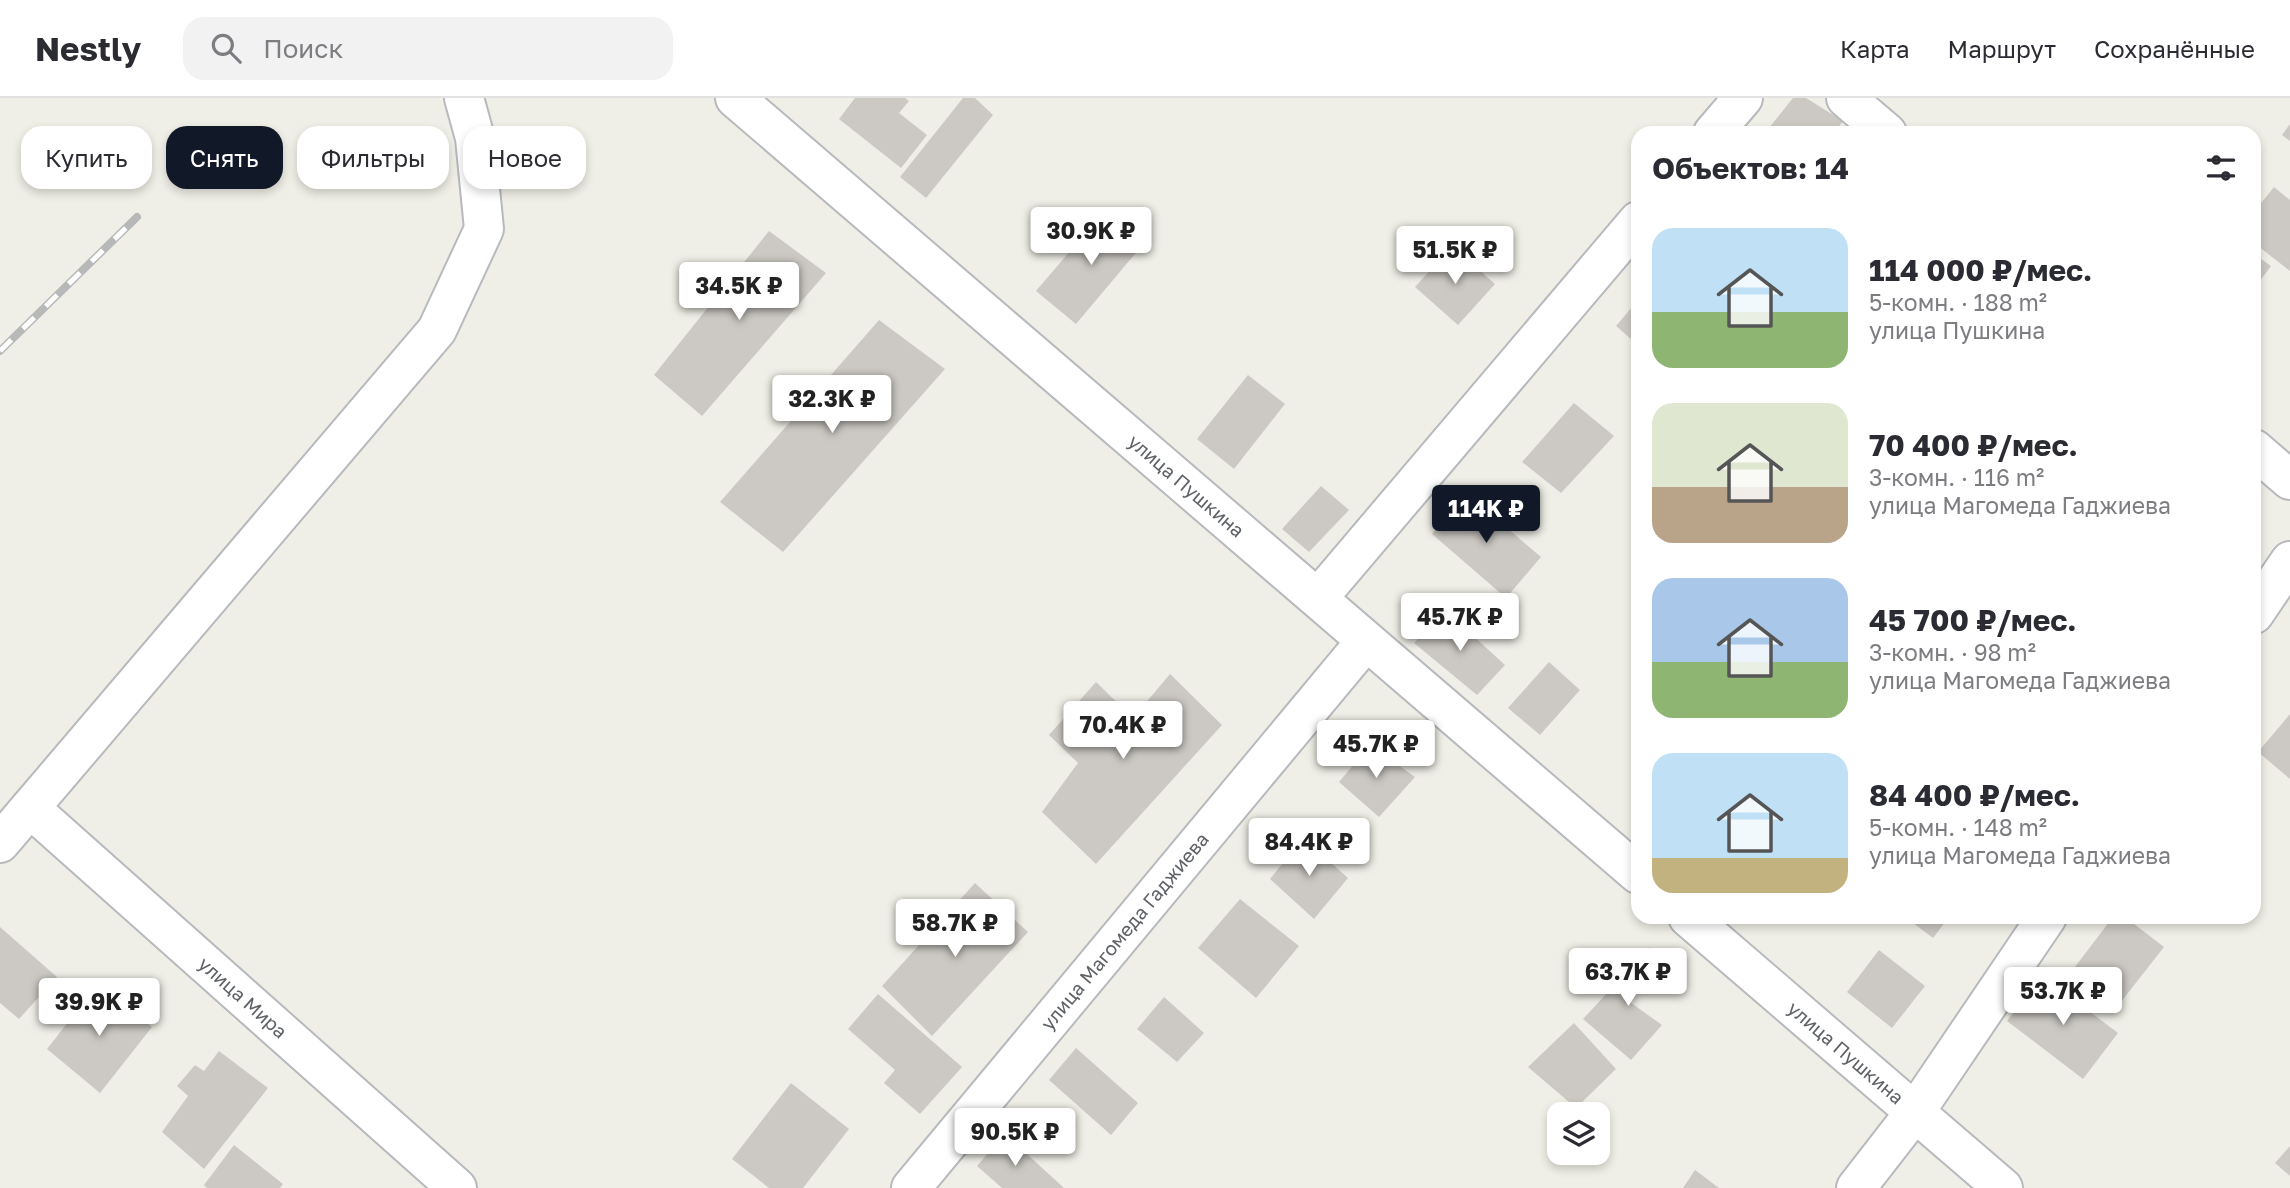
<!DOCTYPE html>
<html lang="ru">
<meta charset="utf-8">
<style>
body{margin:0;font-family:"Golos Text",sans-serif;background:#f2f2f3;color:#2b2b33;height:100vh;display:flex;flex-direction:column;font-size:26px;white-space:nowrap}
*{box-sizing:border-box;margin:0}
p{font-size:23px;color:#7c7c81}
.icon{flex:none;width:38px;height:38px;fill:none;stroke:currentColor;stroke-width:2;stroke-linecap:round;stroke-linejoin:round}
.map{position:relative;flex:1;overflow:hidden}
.panel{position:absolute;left:1631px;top:28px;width:630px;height:798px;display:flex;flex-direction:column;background:#fff;border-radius:21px;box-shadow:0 4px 10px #0003}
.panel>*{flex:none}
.top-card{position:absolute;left:21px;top:28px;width:665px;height:63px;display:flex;gap:14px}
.tools{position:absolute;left:1547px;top:1004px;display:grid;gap:14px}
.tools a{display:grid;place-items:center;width:63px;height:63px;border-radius:14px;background:#fff;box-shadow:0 4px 10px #0003;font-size:35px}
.price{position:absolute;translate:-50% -60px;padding:0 16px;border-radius:7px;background:#fff;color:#222;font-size:23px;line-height:46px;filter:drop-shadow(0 2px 4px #0008)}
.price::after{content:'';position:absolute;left:50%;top:42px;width:21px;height:16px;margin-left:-10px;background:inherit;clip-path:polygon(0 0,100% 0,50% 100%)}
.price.selected{background:#111827;color:#fff}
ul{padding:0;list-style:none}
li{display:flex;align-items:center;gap:21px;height:175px;padding:0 21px}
li span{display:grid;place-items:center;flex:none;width:196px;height:140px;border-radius:21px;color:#555}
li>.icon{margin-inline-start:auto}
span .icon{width:84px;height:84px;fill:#fffc;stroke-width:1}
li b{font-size:30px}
h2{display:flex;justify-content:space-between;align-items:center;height:84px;padding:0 21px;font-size:30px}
.pill{padding:0 24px;border-radius:21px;background:#fff;box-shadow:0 4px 10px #0003;font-size:24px;line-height:63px}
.pill.selected{background:#111827;color:#fff}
header{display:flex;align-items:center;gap:42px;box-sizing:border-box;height:98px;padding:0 35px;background:#fff;border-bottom:2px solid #e1e1e2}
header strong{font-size:33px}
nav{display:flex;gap:38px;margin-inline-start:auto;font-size:24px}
.search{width:490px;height:63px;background:#f2f2f3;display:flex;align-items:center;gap:18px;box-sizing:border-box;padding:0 24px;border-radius:21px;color:#7c7c81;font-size:26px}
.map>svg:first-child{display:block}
</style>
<header>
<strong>Nestly</strong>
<div class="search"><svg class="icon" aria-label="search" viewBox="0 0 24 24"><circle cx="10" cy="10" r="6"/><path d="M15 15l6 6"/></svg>Поиск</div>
<nav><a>Карта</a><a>Маршрут</a><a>Сохранённые</a></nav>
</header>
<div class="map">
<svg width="2290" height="1090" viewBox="0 0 2290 1090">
<rect width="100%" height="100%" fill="#f0efe7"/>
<g fill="#ccc9c4">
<polygon points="855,0 905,0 909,3 899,15 927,37 901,70 839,21"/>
<polygon points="963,0 975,0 993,17 926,100 900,79"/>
<polygon points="1793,0 1806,0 1843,23 1834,35 1765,35"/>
<polygon points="2290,26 2290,43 2282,37"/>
<polygon points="2274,89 2290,102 2290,173 2254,145 2254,114"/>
<polygon points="1106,111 1145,144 1076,226 1036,193"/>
<polygon points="769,133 826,175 702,318 654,277"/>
<polygon points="1452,148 1495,186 1458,227 1415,189"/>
<polygon points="2254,156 2271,168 2254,191"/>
<polygon points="1638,202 1638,247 1616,228"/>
<polygon points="879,222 945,271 783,454 720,404"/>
<polygon points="1248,277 1285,306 1234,371 1197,341"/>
<polygon points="1574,305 1614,338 1561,395 1522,364"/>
<polygon points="1321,388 1349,412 1309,454 1282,431"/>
<polygon points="1465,394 1541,459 1506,500 1432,436"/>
<polygon points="1446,513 1505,567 1477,597 1414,545"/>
<polygon points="1549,564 1580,592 1540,637 1508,610"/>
<polygon points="1170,576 1222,627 1096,766 1042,714 1078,665 1049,637 1096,584 1133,620"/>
<polygon points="2290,616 2290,681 2258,654"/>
<polygon points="1370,647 1415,679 1379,719 1339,684"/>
<polygon points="1303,740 1348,780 1314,821 1270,781"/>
<polygon points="975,785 1028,834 932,938 882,888"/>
<polygon points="1240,801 1299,848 1256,900 1198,850"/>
<polygon points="1905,819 1949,819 1933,840"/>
<polygon points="2113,819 2125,819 2164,849 2113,914 2068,878"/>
<polygon points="2188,819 2203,819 2197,826"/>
<polygon points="0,829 57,879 19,921 0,905"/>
<polygon points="1650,849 1655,859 1674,864 1627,902 1662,927 1631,962 1583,921"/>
<polygon points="1879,852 1925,888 1892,930 1847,894"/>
<polygon points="2042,878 2118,935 2083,981 2007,923"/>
<polygon points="98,886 152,929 100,995 47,951"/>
<polygon points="878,896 962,969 920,1016 884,985 895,972 848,931"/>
<polygon points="1164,899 1204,935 1177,964 1137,931"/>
<polygon points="1574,925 1616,971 1576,1010 1528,969"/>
<polygon points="1076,950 1138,1005 1111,1037 1049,982"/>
<polygon points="219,953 268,990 204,1071 162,1034 188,998 177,988 195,967 204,973"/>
<polygon points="791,985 849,1031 803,1090 769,1090 732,1061"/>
<polygon points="1005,1036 1064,1090 1002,1090 977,1068"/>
<polygon points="234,1047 283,1086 280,1090 207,1090 204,1087"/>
<polygon points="2290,1048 2290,1078 2275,1065"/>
<polygon points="1695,1072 1719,1090 1683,1090"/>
</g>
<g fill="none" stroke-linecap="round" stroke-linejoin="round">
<g stroke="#b7b9bd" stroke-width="42">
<g id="minor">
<path id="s1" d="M735,0l903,776"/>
<polyline points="1846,0 1887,35"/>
<polyline points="1713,35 1743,0"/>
<polyline points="2254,351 2290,382"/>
<polyline points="1318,500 1638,123"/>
<polyline points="2254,516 2290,463"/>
<path id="s2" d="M30,710l427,380"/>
<polyline points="0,745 437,232 484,131 475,40 464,0"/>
<path id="s3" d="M1688,819l315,271"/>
<path id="s4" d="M911,1090l455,-547"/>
<polyline points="1856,1090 1915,1014 2047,819"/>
</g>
</g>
<use href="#minor" stroke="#fff" stroke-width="38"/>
<g stroke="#b7b8b8" stroke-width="8">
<polyline id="rail" points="0,253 137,119"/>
</g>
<use href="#rail" stroke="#fff" stroke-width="5" stroke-dasharray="16" stroke-linecap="butt"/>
</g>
<g text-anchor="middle" stroke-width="5" stroke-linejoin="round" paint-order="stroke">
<g font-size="19" fill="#5e6167" stroke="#fff">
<text dy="7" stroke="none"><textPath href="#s1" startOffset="595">улица Пушкина</textPath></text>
<text dy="7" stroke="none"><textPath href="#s4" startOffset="334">улица Магомеда Гаджиева</textPath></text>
<text dy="7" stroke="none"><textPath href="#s2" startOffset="285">улица Мира</textPath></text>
<text dy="7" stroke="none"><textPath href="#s3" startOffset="208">улица Пушкина</textPath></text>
</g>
</g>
</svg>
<div class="tools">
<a><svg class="icon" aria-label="layers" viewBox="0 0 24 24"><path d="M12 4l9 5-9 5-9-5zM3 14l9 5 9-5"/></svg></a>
</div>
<b class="price" style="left:1091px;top:169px">30.9K ₽</b>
<b class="price" style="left:1455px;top:188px">51.5K ₽</b>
<b class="price" style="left:739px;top:224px">34.5K ₽</b>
<b class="price" style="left:832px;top:337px">32.3K ₽</b>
<b class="price selected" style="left:1486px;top:447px">114K ₽</b>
<b class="price" style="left:1460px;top:555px">45.7K ₽</b>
<b class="price" style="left:1123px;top:663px">70.4K ₽</b>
<b class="price" style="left:1376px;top:682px">45.7K ₽</b>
<b class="price" style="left:1309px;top:780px">84.4K ₽</b>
<b class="price" style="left:955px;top:861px">58.7K ₽</b>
<b class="price" style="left:1628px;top:910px">63.7K ₽</b>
<b class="price" style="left:2063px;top:929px">53.7K ₽</b>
<b class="price" style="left:99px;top:940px">39.9K ₽</b>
<b class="price" style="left:1015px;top:1070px">90.5K ₽</b>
<div class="top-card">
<a class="pill">Купить</a>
<a class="pill selected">Снять</a>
<a class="pill">Фильтры</a>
<a class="pill">Новое</a>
</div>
<section class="panel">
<h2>Объектов: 14<svg class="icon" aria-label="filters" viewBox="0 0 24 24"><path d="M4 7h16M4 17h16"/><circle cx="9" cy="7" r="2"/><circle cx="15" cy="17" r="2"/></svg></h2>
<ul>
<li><span style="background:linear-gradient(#bfe0f5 60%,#8fb573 0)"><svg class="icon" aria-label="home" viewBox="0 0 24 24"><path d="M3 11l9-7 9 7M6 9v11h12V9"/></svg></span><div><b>114 000 ₽/мес.</b><p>5-комн. · 188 m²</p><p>улица Пушкина</p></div></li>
<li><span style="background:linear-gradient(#dfe7d0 60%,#b9a48a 0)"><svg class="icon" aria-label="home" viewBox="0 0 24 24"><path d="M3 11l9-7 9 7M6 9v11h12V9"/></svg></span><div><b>70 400 ₽/мес.</b><p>3-комн. · 116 m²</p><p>улица Магомеда Гаджиева</p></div></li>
<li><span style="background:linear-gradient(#a9c7e8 60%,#8fb573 0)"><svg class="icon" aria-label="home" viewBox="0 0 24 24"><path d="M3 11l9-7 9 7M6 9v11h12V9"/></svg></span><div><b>45 700 ₽/мес.</b><p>3-комн. · 98 m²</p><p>улица Магомеда Гаджиева</p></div></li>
<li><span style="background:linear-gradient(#bfe0f5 75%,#c2b280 0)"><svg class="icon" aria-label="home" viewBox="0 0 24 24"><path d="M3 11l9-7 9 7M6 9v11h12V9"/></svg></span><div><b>84 400 ₽/мес.</b><p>5-комн. · 148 m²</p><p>улица Магомеда Гаджиева</p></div></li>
</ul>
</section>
</div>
